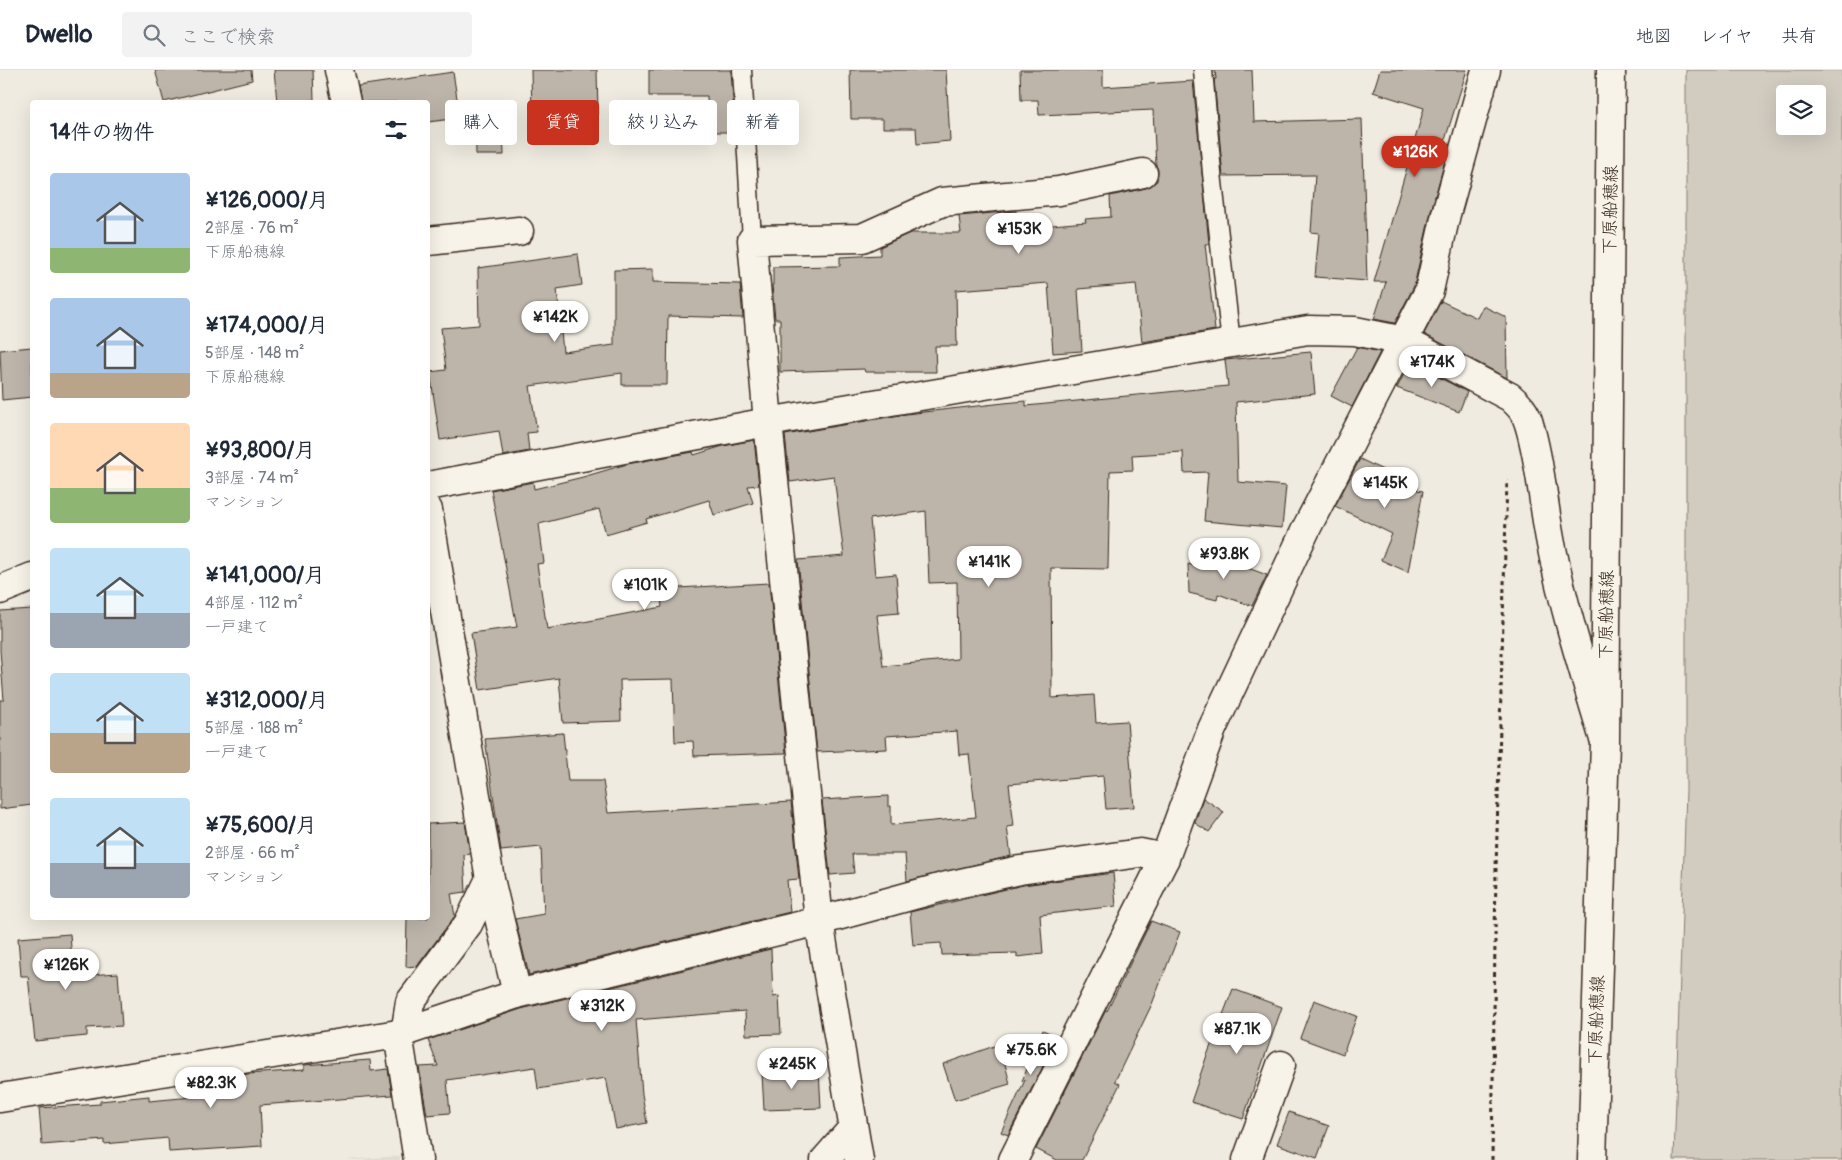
<!DOCTYPE html>
<html lang="ja">
<meta charset="utf-8">
<style>
body{margin:0;font-family:Pangolin,"Klee One",sans-serif;background:#f2f2f3;color:#1f2937;height:100vh;display:flex;flex-direction:column;font-size:19px;white-space:nowrap}
*{box-sizing:border-box;margin:0}
p{font-size:16px;color:#747a83}
.icon{flex:none;width:28px;height:28px;fill:none;stroke:currentColor;stroke-width:2;stroke-linecap:round;stroke-linejoin:round}
.map{position:relative;flex:1;overflow:hidden}
.panel{position:absolute;left:30px;top:30px;width:400px;height:820px;display:flex;flex-direction:column;background:#fff;border-radius:5px;box-shadow:0 5px 20px #0002}
.panel>*{flex:none}
.top-card{position:absolute;left:445px;top:30px;width:475px;height:45px;display:flex;gap:10px}
.controls{position:absolute;left:1776px;top:15px;display:grid;gap:10px}
.controls a{display:grid;place-items:center;width:50px;height:50px;border-radius:5px;background:#fff;box-shadow:0 5px 20px #0002;font-size:25px}
.price{position:absolute;translate:-50% -42px;padding:0 11px;border-radius:18px;background:#fff;color:#222;font-size:16px;line-height:32px;filter:drop-shadow(0 1px 2px #0008)}
.price::after{content:'';position:absolute;left:50%;top:30px;width:15px;height:11px;margin-left:-8px;background:inherit;clip-path:polygon(0 0,100% 0,50% 100%)}
.price.active{background:#c8321e;color:#fff}
ul{padding:0;list-style:none}
li{display:flex;align-items:center;gap:15px;height:125px;padding:0 20px}
li span{display:grid;place-items:center;flex:none;width:140px;height:100px;border-radius:5px;color:#555}
li>.icon{margin-inline-start:auto}
span .icon{width:60px;height:60px;fill:#fffc;stroke-width:1}
li b{font-size:21px}
h2{display:flex;justify-content:space-between;align-items:center;height:60px;padding:0 20px;font-size:21px}
.pill{padding:0 18px;border-radius:5px;background:#fff;box-shadow:0 5px 20px #0002;font-size:18px;line-height:45px}
.pill.active{background:#c8321e;color:#fff}
header{display:flex;align-items:center;gap:30px;box-sizing:border-box;height:70px;padding:0 25px;background:#fff;border-bottom:1px solid #e0e1e3}
header strong{font-size:24px}
nav{display:flex;gap:28px;margin-inline-start:auto;font-size:18px}
.search{width:350px;height:45px;background:#f2f2f3;display:flex;align-items:center;gap:12px;box-sizing:border-box;padding:0 18px;border-radius:5px;color:#747a83;font-size:19px}
.map>svg:first-child{display:block}
</style>
<header>
<strong>Dwello</strong>
<div class="search"><svg class="icon" aria-label="search" viewBox="0 0 24 24"><circle cx="10" cy="10" r="6"/><path d="M15 15l6 6"/></svg>ここで検索</div>
<nav><a>地図</a><a>レイヤ</a><a>共有</a></nav>
</header>
<div class="map">
<svg width="1842" height="1090" viewBox="0 0 1842 1090">
<rect width="100%" height="100%" fill="#efebe0"/>
<filter id="ink" filterUnits="userSpaceOnUse"><feTurbulence type="fractalNoise" baseFrequency=".02" numOctaves="2"/><feDisplacementMap in="SourceGraphic" scale="10" xChannelSelector="R" yChannelSelector="G"/><feConvolveMatrix kernelMatrix="1 2 1 2 8 2 1 2 1" color-interpolation-filters="sRGB"/></filter>
<g filter="url(#ink)">
<polygon fill="#e0dbd0" points="400,1086 400,1090 345,1090"/>
<path fill="#d1cbc0" stroke="#867a6f" fill-rule="evenodd" d="M1686,0h156v1090h-168l12,-370zM1785,24h33v32h-33z"/>
<g fill="#bdb5aa" stroke="#3b2a1e" fill-rule="evenodd">
<polygon points="155,0 251,0 252,10 164,32"/>
<polygon points="274,0 313,0 314,30 277,32"/>
<polygon points="531,0 597,0 598,44 532,46"/>
<polygon points="649,0 731,0 735,62 708,62 707,26 649,26"/>
<polygon points="850,0 946,0 950,71 917,74 916,58 883,58 883,49 851,49"/>
<polygon points="1020,0 1103,0 1103,17 1193,11 1209,174 1205,174 1215,260 1142,272 1136,214 1078,219 1082,281 1053,283 1048,213 956,220 957,276 935,276 936,302 865,302 864,299 780,302 780,249 775,249 772,215 773,215 773,197 840,196 840,187 880,185 880,177 910,163 961,163 959,146 1016,141 1018,158 1086,152 1085,149 1111,147 1110,126 1146,118 1157,111 1158,100 1156,96 1153,40 1039,45 1038,30 1021,30"/>
<polygon points="1215,0 1252,0 1254,52 1362,49 1367,211 1315,207 1319,163 1311,162 1315,105 1223,106 1214,9 1216,9"/>
<polygon points="1380,0 1467,0 1439,89 1445,91 1431,141 1414,216 1395,253 1374,249 1386,212 1374,212 1424,38 1373,22"/>
<polygon points="453,2 460,48 428,52 428,32 361,32 358,16"/>
<polygon points="475,35 502,35 504,85 476,85"/>
<polygon points="578,184 582,215 557,219 563,282 614,275 614,200 653,199 653,212 740,214 743,248 668,246 667,315 622,315 622,303 530,316 537,362 527,363 529,381 503,386 499,361 440,370 430,302 446,300 441,258 479,255 478,198"/>
<polygon points="1441,231 1477,248 1483,236 1506,247 1507,308 1424,264"/>
<polygon points="32,277 32,327 2,330 0,280"/>
<polygon points="1357,277 1380,282 1352,337 1331,326"/>
<path d="M1311,282l4,42 -79,8 2,80 48,4 -4,42 -78,-7 4,-49 -24,1 -1,-21 -51,3 1,15 -23,1 -2,98 -57,-1 1,130 42,-3 2,28 31,-2 7,86 -28,2 -3,-33 -94,8 5,42 -7,1 4,29 -104,25 -2,-27h-53l2,19 -24,2 -8,-75 66,-4v10h3v19l85,-8 -7,-63 -10,1 -2,-24 -71,5 1,13 -70,3 -19,-192 46,-4 -10,-80 -44,6 -5,-47 121,-21 98,-11 22,-2v5l202,-20 -3,-26zM926,441l3,72 28,-1 1,77 -75,7 -6,-51 22,-2 -3,-39 -21,2 -5,-57z"/>
<polygon points="1410,292 1467,322 1459,342 1397,318"/>
<polygon points="754,370 759,415 748,416 753,433 714,445 709,430 646,449 647,452 606,464 599,439 539,454 544,493 537,494 547,559 662,537 660,519 769,513 786,683 694,686 693,671 675,672 673,609 620,610 621,651 563,653 559,608 480,620 471,563 517,557 491,420 533,412 534,419 583,407 627,394 693,382 694,385 723,376"/>
<polygon points="1360,389 1418,417 1417,420 1423,421 1408,502 1381,490 1392,464 1335,436"/>
<polygon points="1201,481 1267,505 1252,536 1218,524 1217,530 1189,523 1188,494 1200,497"/>
<polygon points="32,539 32,735 0,739 0,630 4,630 0,581 0,541"/>
<polygon points="563,663 568,711 603,711 608,743 791,732 799,809 787,810 790,842 529,905 515,849 544,844 541,777 501,781 485,669"/>
<polygon points="1203,728 1224,742 1209,762 1195,753"/>
<polygon points="465,752 470,784 464,785 466,822 451,824 455,846 417,896 406,897 407,848 428,848 428,754"/>
<polygon points="1113,803 1116,836 1040,845 1043,884 1017,887 1017,883 942,885 941,873 913,875 910,842 1023,815"/>
<polygon points="1151,851 1180,862 1152,934 1115,1011 1120,1014 1082,1090 1057,1090 1036,1079 1106,940 1107,941"/>
<polygon points="70,864 73,906 118,903 122,956 87,958 87,966 35,971 28,906 21,906 18,868"/>
<polygon points="771,879 773,927 779,926 781,964 746,965 745,941 636,950 642,1024 647,1053 616,1059 606,1008 538,1019 535,997 447,1010 450,1043 427,1045 419,997 438,996 428,970 521,939"/>
<polygon points="1233,919 1282,937 1243,1049 1191,1032 1206,988"/>
<polygon points="1314,930 1357,946 1343,984 1300,968"/>
<polygon points="1043,960 1058,967 1008,1065 1001,1062 1025,1010 1022,1011"/>
<polygon points="1000,974 1010,1014 955,1030 943,994"/>
<polygon points="370,990 371,1001 388,999 392,1025 260,1035 262,1076 169,1082 168,1068 104,1074 104,1070 42,1075 39,1038 100,1034 100,1031 149,1026 149,1031 225,1024 223,1008 248,1004 304,1000 304,995"/>
<polygon points="819,1000 821,1038 764,1040 762,1003"/>
<polygon points="1289,1042 1329,1056 1317,1088 1277,1074"/>
</g>
<g fill="none" stroke-linecap="round" stroke-linejoin="round">
<g stroke="#3b2a1e" stroke-width="21">
<g id="lane">
<polyline points="742,0 752,170"/>
<polyline points="1203,0 1212,103 1231,273"/>
</g>
</g>
<g stroke="#3b2a1e" stroke-width="31">
<g id="street">
<polyline points="339,0 346,32"/>
<polyline points="428,171 519,161"/>
<path d="M428,416l340,-64 540,-92 47,1 49,10 106,56c9,8 16,15 19,27 12,39 14,81 22,120 13,65 33,129 52,192"/>
<polyline points="428,440 490,809 517,924"/>
<polyline points="0,520 32,507"/>
<polyline points="0,1028 398,964 517,924 819,851 943,817 1020,800 1140,783 1165,788"/>
<polyline points="418,1090 398,964 406,958 410,932 468,854 490,809"/>
<polyline points="825,1090 853,1058"/>
<polyline points="859,1090 819,851 768,352 752,170 862,168 942,132 1059,121 1143,103"/>
<polyline points="1013,1090 1165,788 1212,659 1307,457 1429,221 1446,144 1486,0"/>
<polyline points="1247,1090 1281,995"/>
</g>
</g>
<g stroke="#3b2a1e" stroke-width="31">
<polyline id="secondary" points="1592,1090 1605,672 1611,0"/>
</g>
<polyline stroke="#3b2a1e" stroke-width="3" stroke-dasharray="4 4" stroke-linecap="butt" points="1492,1090 1496,798 1507,410"/>
<use href="#lane" stroke="#f7f3e8" stroke-width="18"/>
<use href="#street" stroke="#f7f3e8" stroke-width="28"/>
<use href="#secondary" stroke="#f7f3e8" stroke-width="28"/>
</g>
</g>
<g text-anchor="middle" stroke-width="5" stroke-linejoin="round" paint-order="stroke">
<g font-size="18" fill="#3b2a1e" stroke="#f7f3e8">
<text transform="translate(1610 140) rotate(-89)" y="6">下原船穂線</text>
<text transform="translate(1606 545) rotate(-89)" y="6">下原船穂線</text>
<text transform="translate(1596 950) rotate(-88)" y="6">下原船穂線</text>
</g>
</g>
</svg>
<div class="controls">
<a><svg class="icon" aria-label="layers" viewBox="0 0 24 24"><path d="M12 4l9 5-9 5-9-5zM3 14l9 5 9-5"/></svg></a>
</div>
<b class="price active" style="left:1415px;top:108px">¥126K</b>
<b class="price" style="left:1019px;top:185px">¥153K</b>
<b class="price" style="left:555px;top:273px">¥142K</b>
<b class="price" style="left:1432px;top:318px">¥174K</b>
<b class="price" style="left:1385px;top:439px">¥145K</b>
<b class="price" style="left:1224px;top:510px">¥93.8K</b>
<b class="price" style="left:989px;top:518px">¥141K</b>
<b class="price" style="left:645px;top:541px">¥101K</b>
<b class="price" style="left:66px;top:921px">¥126K</b>
<b class="price" style="left:602px;top:962px">¥312K</b>
<b class="price" style="left:1237px;top:985px">¥87.1K</b>
<b class="price" style="left:1031px;top:1006px">¥75.6K</b>
<b class="price" style="left:792px;top:1020px">¥245K</b>
<b class="price" style="left:211px;top:1039px">¥82.3K</b>
<div class="top-card">
<a class="pill">購入</a>
<a class="pill active">賃貸</a>
<a class="pill">絞り込み</a>
<a class="pill">新着</a>
</div>
<section class="panel">
<h2>14件の物件<svg class="icon" aria-label="filters" viewBox="0 0 24 24"><path d="M4 7h16M4 17h16"/><circle cx="9" cy="7" r="2"/><circle cx="15" cy="17" r="2"/></svg></h2>
<ul>
<li><span style="background:linear-gradient(#a9c7e8 75%,#8fb573 0)"><svg class="icon" aria-label="home" viewBox="0 0 24 24"><path d="M3 11l9-7 9 7M6 9v11h12V9"/></svg></span><div><b>¥126,000/月</b><p>2部屋 · 76 m²</p><p>下原船穂線</p></div></li>
<li><span style="background:linear-gradient(#a9c7e8 75%,#b9a48a 0)"><svg class="icon" aria-label="home" viewBox="0 0 24 24"><path d="M3 11l9-7 9 7M6 9v11h12V9"/></svg></span><div><b>¥174,000/月</b><p>5部屋 · 148 m²</p><p>下原船穂線</p></div></li>
<li><span style="background:linear-gradient(#ffd9b3 65%,#8fb573 0)"><svg class="icon" aria-label="home" viewBox="0 0 24 24"><path d="M3 11l9-7 9 7M6 9v11h12V9"/></svg></span><div><b>¥93,800/月</b><p>3部屋 · 74 m²</p><p>マンション</p></div></li>
<li><span style="background:linear-gradient(#bfe0f5 65%,#9aa5b1 0)"><svg class="icon" aria-label="home" viewBox="0 0 24 24"><path d="M3 11l9-7 9 7M6 9v11h12V9"/></svg></span><div><b>¥141,000/月</b><p>4部屋 · 112 m²</p><p>一戸建て</p></div></li>
<li><span style="background:linear-gradient(#bfe0f5 60%,#b9a48a 0)"><svg class="icon" aria-label="home" viewBox="0 0 24 24"><path d="M3 11l9-7 9 7M6 9v11h12V9"/></svg></span><div><b>¥312,000/月</b><p>5部屋 · 188 m²</p><p>一戸建て</p></div></li>
<li><span style="background:linear-gradient(#bfe0f5 65%,#9aa5b1 0)"><svg class="icon" aria-label="home" viewBox="0 0 24 24"><path d="M3 11l9-7 9 7M6 9v11h12V9"/></svg></span><div><b>¥75,600/月</b><p>2部屋 · 66 m²</p><p>マンション</p></div></li>
</ul>
</section>
</div>
